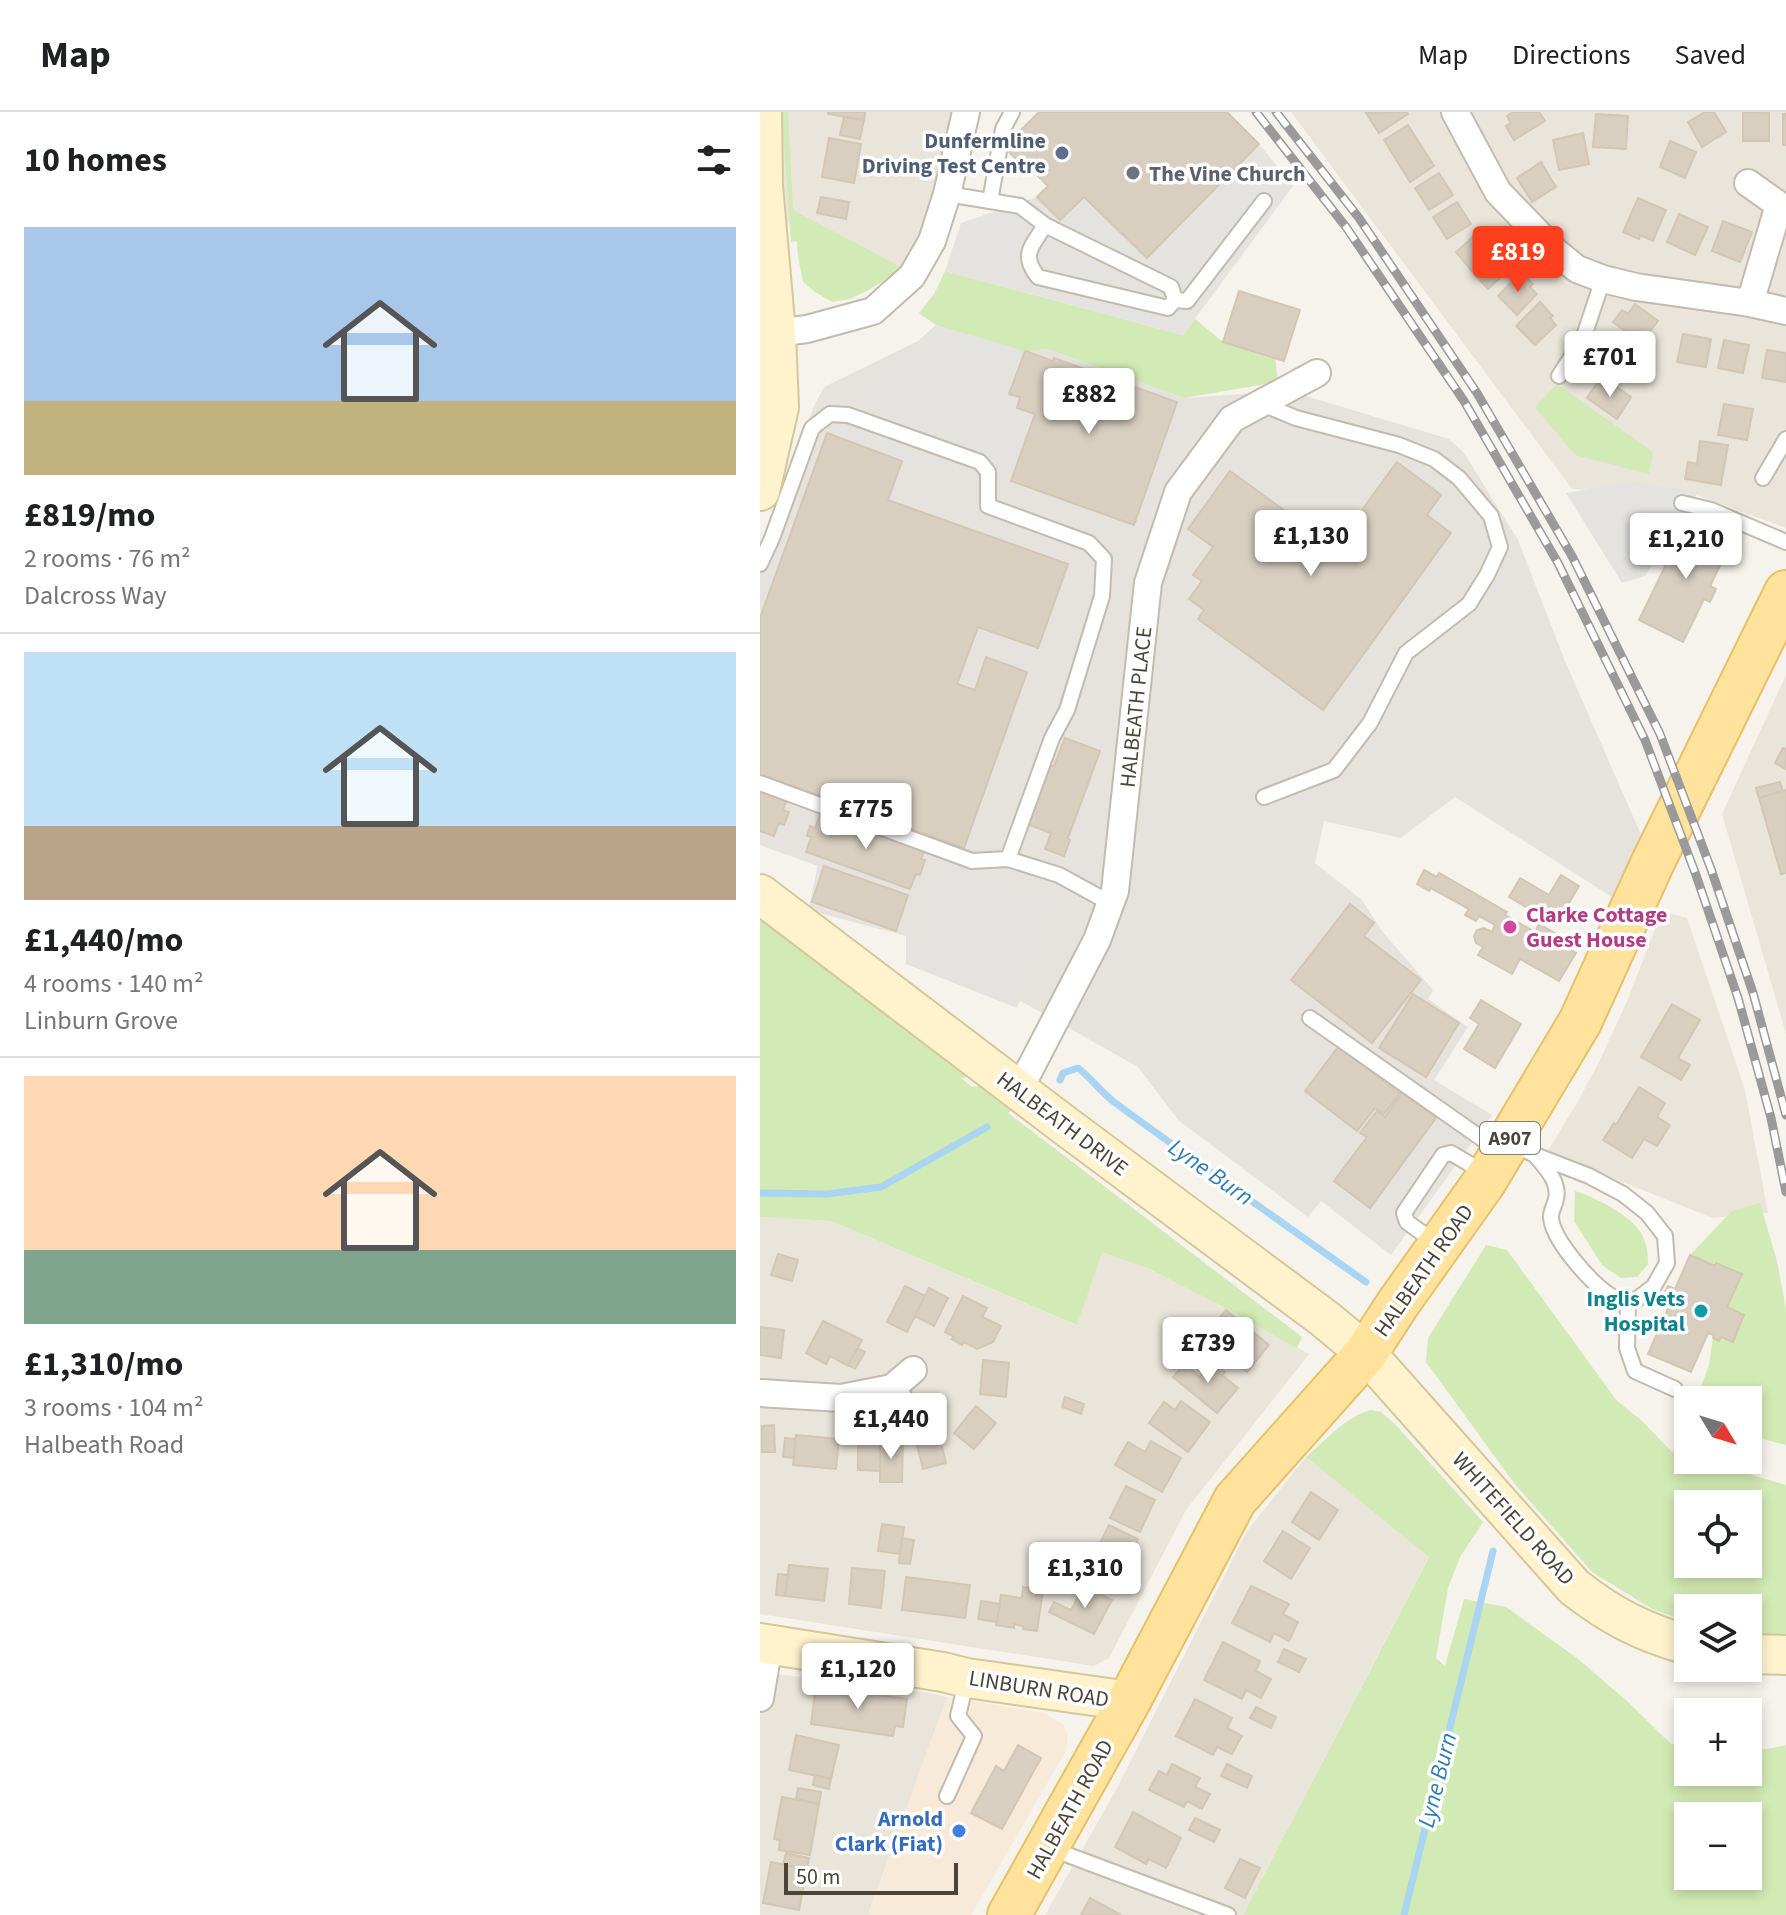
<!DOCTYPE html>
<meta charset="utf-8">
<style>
body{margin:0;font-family:"Source Sans 3",sans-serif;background:#f6f6f6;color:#202124;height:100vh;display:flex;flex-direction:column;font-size:30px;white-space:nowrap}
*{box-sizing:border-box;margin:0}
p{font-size:26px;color:#757577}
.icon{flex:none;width:44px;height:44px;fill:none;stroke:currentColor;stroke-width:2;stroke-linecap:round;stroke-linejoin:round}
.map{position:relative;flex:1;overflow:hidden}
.sheet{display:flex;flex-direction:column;background:#fff;width:760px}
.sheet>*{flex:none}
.needle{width:52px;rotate:128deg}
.tools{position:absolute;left:914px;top:1274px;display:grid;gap:16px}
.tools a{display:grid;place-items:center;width:88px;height:88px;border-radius:0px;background:#fff;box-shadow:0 4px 12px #0003;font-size:40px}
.scale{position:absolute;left:24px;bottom:20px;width:174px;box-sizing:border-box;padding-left:8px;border:4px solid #4b4439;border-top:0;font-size:22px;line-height:28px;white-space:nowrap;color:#4b4439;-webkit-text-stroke:6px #fff;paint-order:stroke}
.price{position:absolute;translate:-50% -68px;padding:0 18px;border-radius:8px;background:#fff;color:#222;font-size:26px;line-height:52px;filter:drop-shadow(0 2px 4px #0008)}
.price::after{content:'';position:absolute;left:50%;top:48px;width:24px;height:18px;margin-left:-12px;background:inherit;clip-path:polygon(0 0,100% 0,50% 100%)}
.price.selected{background:#fc3f1d;color:#fff}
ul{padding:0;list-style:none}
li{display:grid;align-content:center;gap:16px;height:424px;padding:0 24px}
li+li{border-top:2px solid #e0e0e0}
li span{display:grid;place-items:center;height:248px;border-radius:0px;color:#555}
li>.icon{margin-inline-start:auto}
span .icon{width:144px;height:144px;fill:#fffc;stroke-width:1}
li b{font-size:34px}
h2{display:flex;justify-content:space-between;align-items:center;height:96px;padding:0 24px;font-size:34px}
header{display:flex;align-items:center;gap:48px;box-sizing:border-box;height:112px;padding:0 40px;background:#fff;border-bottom:2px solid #e0e0e0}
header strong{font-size:38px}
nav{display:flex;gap:44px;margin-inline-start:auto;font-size:28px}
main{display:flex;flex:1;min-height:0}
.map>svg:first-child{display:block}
</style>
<header>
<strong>Map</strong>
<nav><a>Map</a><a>Directions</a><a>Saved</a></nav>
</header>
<main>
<section class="sheet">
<h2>10 homes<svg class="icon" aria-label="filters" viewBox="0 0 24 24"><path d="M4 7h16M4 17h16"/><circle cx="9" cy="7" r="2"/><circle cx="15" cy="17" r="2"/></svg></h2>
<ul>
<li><span style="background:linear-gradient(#a9c7e8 70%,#c2b280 0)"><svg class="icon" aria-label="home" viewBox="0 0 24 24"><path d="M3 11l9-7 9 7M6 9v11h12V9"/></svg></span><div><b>£819/mo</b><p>2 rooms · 76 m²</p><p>Dalcross Way</p></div></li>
<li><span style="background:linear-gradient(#bfe0f5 70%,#b9a48a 0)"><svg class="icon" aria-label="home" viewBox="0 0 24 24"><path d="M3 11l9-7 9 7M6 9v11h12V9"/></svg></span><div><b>£1,440/mo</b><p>4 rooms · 140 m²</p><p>Linburn Grove</p></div></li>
<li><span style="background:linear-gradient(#ffd9b3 70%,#7fa58c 0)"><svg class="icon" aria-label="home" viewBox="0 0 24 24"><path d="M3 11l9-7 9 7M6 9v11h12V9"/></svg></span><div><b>£1,310/mo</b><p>3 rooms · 104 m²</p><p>Halbeath Road</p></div></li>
</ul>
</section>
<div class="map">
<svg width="1026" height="1803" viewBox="0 0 1026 1803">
<rect width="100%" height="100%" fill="#f6f3ec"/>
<g fill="#eae5da">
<polygon points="2,0 206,0 152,164 6,102"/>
<polygon points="531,0 1026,0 1026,416 934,382 812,377"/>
<polygon points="1026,563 1026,922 962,702"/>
<polygon points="902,799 927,806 985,978 1008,1101 953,1106 787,1040 817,991 839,950 868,887"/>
<polygon points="0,1105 71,1109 316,1213 341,1139 387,1156 462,1194 549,1242 426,1398 349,1546 334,1554 0,1502"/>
<polygon points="546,1345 669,1444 483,1803 285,1803 356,1678 487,1419"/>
<polygon points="0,1560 165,1580 187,1585 109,1800 113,1803 0,1803"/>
</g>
<polygon fill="#f7ead8" points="187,1585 284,1601 304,1613 307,1622 307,1637 211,1803 113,1803 109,1801"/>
<polygon fill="#e6e2dd" points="176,213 260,240 287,237 424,286 529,279 689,327 704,341 758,428 805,549 893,750 871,797 695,685 641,726 564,709 555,751 602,788 622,819 673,878 668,887 708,915 674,968 732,1003 631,1143 561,1089 548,1105 419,1009 378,955 257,887 146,852 146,824 48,798 58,754 0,733 0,431 28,375 53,296 64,275 158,229"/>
<g fill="#d2eab5" fill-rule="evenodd">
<polygon points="22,0 28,0 33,98 141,155 128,166 109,178 90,187 72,190 55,180 43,170 38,145 37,129 31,130"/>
<polygon points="185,159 423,223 435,207 463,230 515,246 518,270 424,286 287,237 261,240 176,213 159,201 174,182"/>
<polygon points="797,272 893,340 889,362 815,343 775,295"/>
<polygon points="0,802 217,964 201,966 212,975 225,973 255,997 248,1001 542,1225 537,1236 462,1194 387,1156 342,1140 317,1213 71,1109 0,1105"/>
<path d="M815,1079c19,6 56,24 66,42 6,10 7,20 7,31l-11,13 -16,1 -19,-13 -28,-44z"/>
<polygon points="1000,1091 1017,1149 1026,1197 1026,1333 988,1323 988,1288 936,1288 949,1253 953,1226 959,1229 961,1225 973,1230 984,1203 967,1195 981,1162 957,1151 955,1154 930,1143 972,1099"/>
<path d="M726,1133l21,5 110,151 24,19 30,31 17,5v4h11l87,25v154l-38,-3v-28h-60v14l-36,-13 -60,-37 -78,-89 -88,-121 2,-24zM928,1392h60v60h-60z"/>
<path d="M611,1298l10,2 13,11 89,99 -23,35 -12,31 -12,70 9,8 19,-67 42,8 71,51 51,44 43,42 17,2v26h60v-23h20l18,-4v170h-543l186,-358 -123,-100c19,-16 40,-41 65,-47zM928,1704h60v60h-60z"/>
</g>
<g fill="#e5e3e0">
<polygon points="499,32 533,74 423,223 185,159 201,111 277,85 300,108 324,85 387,146"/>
<polygon points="176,213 265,239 250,281 260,285 257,296 275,302 251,369 142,349 67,321"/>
<polygon points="872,370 938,380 908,438 902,438 885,464 862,471 806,381"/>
<polygon points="180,745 300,790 257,896 146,852"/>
</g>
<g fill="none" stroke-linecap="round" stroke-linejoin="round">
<g stroke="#a9d4f2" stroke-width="7">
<path d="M300,968l3,-7 15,-5c13,10 23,24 36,34 83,61 167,120 252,180"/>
<polyline points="0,1081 67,1082 121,1075 227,1015"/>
<polyline points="644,1803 733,1439"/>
</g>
</g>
<g fill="#d8cfc1" stroke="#d3c7b4" stroke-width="2">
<polygon points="68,0 105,0 104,8 68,2"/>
<polygon points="279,0 467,0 499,32 387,146 324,85 300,108 277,85 288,74 261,47 258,49 244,35"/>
<polygon points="647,0 648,2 619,21 606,1"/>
<polygon points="753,0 779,0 785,9 754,28 746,14 751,11 747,4"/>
<polygon points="945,0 954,0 966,20 942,35 928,10"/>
<polygon points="989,0 1009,1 1009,29 983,29 983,1"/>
<polygon points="836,2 868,4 866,37 833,35"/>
<rect x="1023" y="2" width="3" height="31"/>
<polygon points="84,5 104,8 100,27 80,23"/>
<polygon points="648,13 674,54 650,70 624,28"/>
<polygon points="823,21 829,52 799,58 793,28"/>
<polygon points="69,26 101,32 94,71 62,65"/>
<polygon points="910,29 936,40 925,66 900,55"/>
<polygon points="781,50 796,75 772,90 757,66"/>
<polygon points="679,61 693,83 669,98 655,76"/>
<polygon points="61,85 89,90 86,107 57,101"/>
<polygon points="878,86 906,98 893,129 880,123 879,127 863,120"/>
<polygon points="697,90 711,112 687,127 673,105"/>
<polygon points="919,102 948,115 935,143 907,130"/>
<polygon points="963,109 992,120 980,150 952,139"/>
<polygon points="722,117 732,129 729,131 735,138 712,159 696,140"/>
<polygon points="735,138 741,144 743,141 754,153 728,177 712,159"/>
<polygon points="761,160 773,172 770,175 777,182 757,203 738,184"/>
<polygon points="479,179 540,198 524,249 463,230"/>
<polygon points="780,190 793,204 790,206 796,213 775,233 756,214"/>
<polygon points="875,192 898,209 881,231 853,210 862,198 868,202"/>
<polygon points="923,222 951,227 946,255 917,250"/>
<polygon points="856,226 882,243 864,269 839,252"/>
<polygon points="964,228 989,233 983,261 958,256"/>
<polygon points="1007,238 1026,241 1026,270 1002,266"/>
<polygon points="265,239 293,249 294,246 417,290 374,413 251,369 275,302 257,296 260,285 249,282"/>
<polygon points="848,269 871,285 857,307 827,286 837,271 844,276"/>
<polygon points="964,292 993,297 987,328 958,323"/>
<polygon points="67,321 142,349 128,388 308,452 278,536 218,515 197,572 215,578 226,545 267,560 204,736 0,663 0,506"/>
<polygon points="940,329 968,333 961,373 925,367 928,350 937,352"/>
<polygon points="637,350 681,383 667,403 691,421 563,598 438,507 444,498 429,487 442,469 433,463 453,435 428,417 470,359 575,435"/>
<polygon points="928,407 972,429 950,474 956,477 950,490 944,487 923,530 879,508"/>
<polygon points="305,626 340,639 308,726 310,728 304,744 285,737 291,721 267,712 289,653 294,654"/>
<polygon points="1023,636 1026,637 1026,657 1015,651"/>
<polygon points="1020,670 1023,679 999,686 996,676"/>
<polygon points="0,677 27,687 23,698 29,700 24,713 19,711 14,724 0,719"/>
<polygon points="1026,678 1026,761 1021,762 999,686"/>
<polygon points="61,700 165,737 161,747 165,748 160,763 156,762 150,777 46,740 51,725 47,724 50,714 55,716"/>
<polygon points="64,754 148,783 136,819 52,790"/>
<polygon points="664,758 677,765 679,761 747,800 745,803 775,820 779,812 806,828 803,834 816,841 799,869 760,847 752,862 718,843 723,835 716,831 714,824 717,818 724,816 732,820 735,813 719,804 716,809 705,803 709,797 671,776 669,779 657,772"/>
<polygon points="801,763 819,774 796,813 749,785 760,766 789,783"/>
<polygon points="590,792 614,811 604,824 661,868 612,931 531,868"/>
<polygon points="653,882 699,911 666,965 619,936"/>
<polygon points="721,888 761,912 735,956 704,937 719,912 710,906"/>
<polygon points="912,892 940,908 918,946 930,953 921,968 881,945"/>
<polygon points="578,935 640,981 624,1002 615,996 597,1019 545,979"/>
<polygon points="879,975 905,991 897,1005 910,1013 897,1034 884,1027 872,1046 843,1028 854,1011 856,1013"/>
<polygon points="642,981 676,1006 610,1096 574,1069 607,1025 600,1021 617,999 625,1005"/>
<polygon points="18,1142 38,1148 32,1169 11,1163"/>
<polygon points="930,1143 955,1154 956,1151 982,1162 967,1195 984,1203 973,1230 961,1225 959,1229 953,1226 954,1223 948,1221 931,1260 888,1242 911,1190 903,1186 905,1180 908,1174 915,1177"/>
<polygon points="145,1174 165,1184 147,1220 127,1210"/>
<polygon points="169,1176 188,1186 174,1214 155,1204"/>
<polygon points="203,1184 227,1196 222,1205 241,1214 233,1230 217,1237 204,1230 202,1233 192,1227 194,1225 185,1220"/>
<polygon points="466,1198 509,1233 487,1260 444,1225"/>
<polygon points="63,1209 102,1228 88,1254 70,1244 66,1252 46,1241"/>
<polygon points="0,1215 24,1218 21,1246 0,1243"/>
<polygon points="98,1236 105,1240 95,1257 88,1253"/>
<polygon points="223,1248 249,1251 246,1285 220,1282"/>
<polygon points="452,1249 465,1260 462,1263 478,1276 457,1301 413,1265 424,1252 440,1265"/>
<polygon points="305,1285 324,1292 321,1302 302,1295"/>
<polygon points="421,1289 450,1310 428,1340 389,1311 404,1290 415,1298"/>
<polygon points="216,1294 236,1311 214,1337 194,1321"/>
<polygon points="14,1313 15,1340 2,1340 2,1314"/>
<polygon points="36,1323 79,1327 76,1357 33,1353"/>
<polygon points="179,1323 186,1351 163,1357 156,1329"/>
<polygon points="25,1326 35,1327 34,1346 23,1345"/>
<polygon points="98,1327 120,1328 120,1359 98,1358"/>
<polygon points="120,1328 143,1328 142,1370 120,1370"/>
<polygon points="391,1329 421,1346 402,1380 355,1353 368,1330 385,1340"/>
<polygon points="366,1374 395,1388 380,1420 350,1406"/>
<polygon points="551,1380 578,1398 559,1428 532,1410"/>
<polygon points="122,1412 144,1415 140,1442 118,1439"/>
<polygon points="349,1413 378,1427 352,1480 323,1465"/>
<polygon points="523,1419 550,1436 531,1467 504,1449"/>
<polygon points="142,1426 154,1428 150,1452 139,1451"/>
<polygon points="29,1453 68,1457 64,1489 25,1484"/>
<polygon points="92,1456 125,1459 121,1496 89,1492"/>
<polygon points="18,1462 28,1463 25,1484 16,1483"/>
<polygon points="146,1465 210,1473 205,1506 142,1498"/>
<polygon points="324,1474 352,1488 334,1522 289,1500 294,1490 311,1498"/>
<polygon points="491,1474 529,1492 523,1502 538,1510 529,1529 514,1521 510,1530 472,1511"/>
<polygon points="263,1475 283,1478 277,1519 263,1517 263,1514 254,1512 254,1516 236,1513 241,1483 262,1486"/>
<polygon points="221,1489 240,1492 237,1510 218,1507"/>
<polygon points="463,1530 500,1549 496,1559 511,1567 501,1586 486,1578 482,1587 444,1568"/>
<polygon points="524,1537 546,1547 539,1560 518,1550"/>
<polygon points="56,1574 147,1587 143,1615 135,1614 133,1624 51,1612"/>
<polygon points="435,1587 472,1606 467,1616 482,1624 472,1642 457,1635 453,1643 416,1624"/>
<polygon points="496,1595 516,1605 511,1616 490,1606"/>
<polygon points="36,1623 79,1633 71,1667 29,1658"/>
<polygon points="258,1633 281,1646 242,1717 211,1701 236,1654 244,1659"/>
<polygon points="412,1652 440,1666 435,1675 450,1682 442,1697 427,1689 424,1695 389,1678 399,1659 407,1663"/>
<polygon points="467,1652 492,1664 487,1676 461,1664"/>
<polygon points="55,1663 71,1667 69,1677 53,1673"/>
<polygon points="38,1676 61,1680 59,1692 36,1687"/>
<polygon points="22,1685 59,1692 50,1743 19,1738 20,1728 14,1727"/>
<polygon points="373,1700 421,1726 406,1756 389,1747 386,1752 355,1735"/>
<polygon points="435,1706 460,1718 454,1730 429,1718"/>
<polygon points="26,1741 49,1746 47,1757 23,1753"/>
<polygon points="480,1747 500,1756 485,1786 465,1776"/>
<polygon points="11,1750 47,1757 39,1798 3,1791"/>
<polygon points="330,1786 361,1803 321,1803"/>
</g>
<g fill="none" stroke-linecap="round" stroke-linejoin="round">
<g stroke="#c2bbae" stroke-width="18">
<g id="lane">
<path d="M187,82l73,12 25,19 126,62 4,13 -7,8 -130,-31c-18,-23 -6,-30 7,-52"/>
<polyline points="230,89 243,17 252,0"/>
<polyline points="415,188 427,189 504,89"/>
<polyline points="799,264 823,227 843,167"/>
<polyline points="502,292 536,306 639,333 674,347 699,366 731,404 740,435 727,463 709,492 646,541 610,611 574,658 504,685"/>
<polyline points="1003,366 1026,327"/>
<polyline points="922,391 951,398 1026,430"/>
<polyline points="0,452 12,426 52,316 70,302 88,303 220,350 228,360 228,394 329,431 344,447 342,484 307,598 292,626 248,747"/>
<polyline points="0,671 212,749 248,747 299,763 350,791"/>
<polyline points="550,906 738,1038"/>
<path d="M752,1032l23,11 54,21 34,18 24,19 18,23 2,27 -13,23 -18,14c-8,-1 -18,-1 -25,-4 -19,-12 -59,-56 -60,-79 0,-7 4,-12 5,-18 4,-17 -11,-32 -21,-44"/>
<polyline points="676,1131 647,1110 644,1101 683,1043 691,1041 725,1061"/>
<polyline points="868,1187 867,1236 875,1259 915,1277"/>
<polyline points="187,1684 214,1624 198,1604 207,1566"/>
<polyline points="292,1737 468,1803"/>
</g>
</g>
<g stroke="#c2bbae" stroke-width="30">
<g id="street">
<polyline points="695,0 738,80 796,140 817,157 843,167 876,175 990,191 1026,199"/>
<polyline points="988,71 1019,93 990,191"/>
<polyline points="16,221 47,217 113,199 152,164 172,129 187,82 206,0"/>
<polyline points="259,978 337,828 355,779 388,471 418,380 472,307 557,261"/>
<polyline points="0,1281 81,1286 132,1276"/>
<polyline points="148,1301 132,1276 153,1258"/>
<polyline points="0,1586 9,1532"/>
</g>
</g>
<g stroke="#d6c79b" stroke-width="42">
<g id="secondary">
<polyline points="0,379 19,295 16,221 3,74 2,0"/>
<path d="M0,782l303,230 262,195 41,34 208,234c37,29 68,45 114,58"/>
<polyline points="0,1531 183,1560 207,1566 369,1589"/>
<polyline points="988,1542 1026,1543"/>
</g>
</g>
<g stroke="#e6c16a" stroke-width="46">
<polyline id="primary" points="249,1803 369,1589 475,1388 606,1241 637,1193 725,1069 820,910 893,750 1026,480"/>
</g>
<use href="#lane" stroke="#fff" stroke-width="14"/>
<use href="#street" stroke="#fff" stroke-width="26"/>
<use href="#secondary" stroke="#fff3cd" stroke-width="38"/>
<use href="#primary" stroke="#ffe39c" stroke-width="42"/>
<g stroke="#9a9a9a" stroke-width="9">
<g id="rail">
<polyline points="496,0 586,115 704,289 798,451 885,628 936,763 978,886 1011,1006 1026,1080"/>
<polyline points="516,0 599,106 717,281 812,444 900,622 951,757 993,881 1026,1003"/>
</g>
</g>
<use href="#rail" stroke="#fff" stroke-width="6" stroke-dasharray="18" stroke-linecap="butt"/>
</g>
<circle fill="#5c6f8a" stroke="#fff" stroke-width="3" cx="302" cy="41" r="8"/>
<circle fill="#6b7280" stroke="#fff" stroke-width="3" cx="373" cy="61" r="8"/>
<circle fill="#d1479c" stroke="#fff" stroke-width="3" cx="750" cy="815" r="8"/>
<circle fill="#0f9aa8" stroke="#fff" stroke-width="3" cx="941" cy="1199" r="8"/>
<circle fill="#3f7fe0" stroke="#fff" stroke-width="3" cx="199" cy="1719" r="8"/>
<g text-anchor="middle" stroke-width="7" stroke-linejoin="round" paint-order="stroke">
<rect fill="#fff" stroke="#817c74" stroke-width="2" x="720" y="1010" width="60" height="32" rx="6"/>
<g font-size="20" font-weight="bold" fill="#4b4439">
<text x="750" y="1033">A907</text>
</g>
<g font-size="22" font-weight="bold" fill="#4e5e75" stroke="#fff" text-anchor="end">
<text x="286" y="36">Dunfermline<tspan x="286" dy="25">Driving Test Centre</tspan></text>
</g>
<g font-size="22" font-weight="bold" fill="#5b616d" stroke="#fff" text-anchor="start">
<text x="389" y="69">The Vine Church</text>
</g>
<g font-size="22" fill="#4b4439" stroke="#fff">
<text transform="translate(375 595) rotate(-84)" y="8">HALBEATH PLACE</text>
<text transform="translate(303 1011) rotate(37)" y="8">HALBEATH DRIVE</text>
<text transform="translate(663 1158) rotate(-55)" y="8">HALBEATH ROAD</text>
<text transform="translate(754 1406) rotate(48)" y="8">WHITEFIELD ROAD</text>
<text transform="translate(279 1576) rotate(9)" y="8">LINBURN ROAD</text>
<text transform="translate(309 1697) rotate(-61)" y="8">HALBEATH ROAD</text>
</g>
<g font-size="22" font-weight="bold" fill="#b23c85" stroke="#fff" text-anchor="start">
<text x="766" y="810">Clarke Cottage<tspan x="766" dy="25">Guest House</tspan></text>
</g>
<g font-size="22" font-weight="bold" fill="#0d838f" stroke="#fff" text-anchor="end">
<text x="925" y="1194">Inglis Vets<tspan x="925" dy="25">Hospital</tspan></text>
</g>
<g font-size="22" font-weight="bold" fill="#366cbe" stroke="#fff" text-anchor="end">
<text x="183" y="1714">Arnold<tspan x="183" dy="25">Clark (Fiat)</tspan></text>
</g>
<g font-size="24" font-style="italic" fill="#2e7ab2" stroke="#fff">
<text transform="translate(451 1060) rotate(35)" y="8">Lyne Burn</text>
<text transform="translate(677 1668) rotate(-76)" y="8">Lyne Burn</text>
</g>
</g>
</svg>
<div class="tools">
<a><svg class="needle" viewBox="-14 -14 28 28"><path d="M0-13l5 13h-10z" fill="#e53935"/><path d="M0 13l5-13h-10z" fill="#757577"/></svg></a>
<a><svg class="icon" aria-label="locate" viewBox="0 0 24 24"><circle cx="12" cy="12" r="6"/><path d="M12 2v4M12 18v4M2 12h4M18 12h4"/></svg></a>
<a><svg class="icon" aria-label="layers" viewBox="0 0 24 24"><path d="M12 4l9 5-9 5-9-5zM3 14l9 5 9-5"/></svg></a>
<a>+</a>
<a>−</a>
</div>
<div class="scale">50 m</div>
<b class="price selected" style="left:758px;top:182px">£819</b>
<b class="price" style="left:850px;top:287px">£701</b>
<b class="price" style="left:329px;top:324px">£882</b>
<b class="price" style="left:551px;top:466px">£1,130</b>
<b class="price" style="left:926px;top:469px">£1,210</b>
<b class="price" style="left:106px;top:739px">£775</b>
<b class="price" style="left:448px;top:1273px">£739</b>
<b class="price" style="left:131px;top:1349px">£1,440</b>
<b class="price" style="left:325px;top:1498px">£1,310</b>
<b class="price" style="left:98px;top:1599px">£1,120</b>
</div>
</main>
